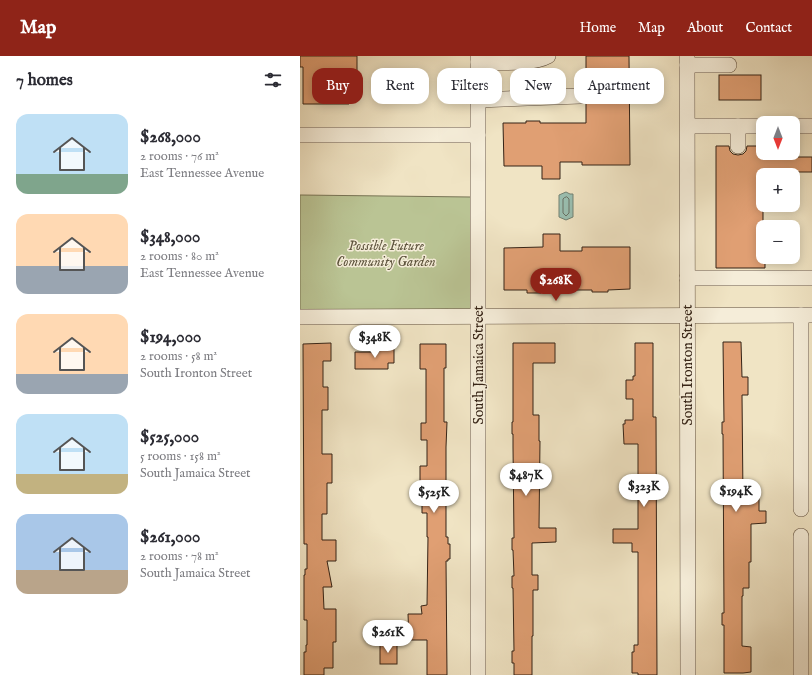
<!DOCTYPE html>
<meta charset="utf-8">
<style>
body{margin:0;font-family:"IM FELL English",serif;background:#f2f2f3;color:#2b2b33;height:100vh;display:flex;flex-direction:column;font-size:15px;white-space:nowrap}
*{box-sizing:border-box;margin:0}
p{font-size:13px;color:#7c7c81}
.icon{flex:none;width:22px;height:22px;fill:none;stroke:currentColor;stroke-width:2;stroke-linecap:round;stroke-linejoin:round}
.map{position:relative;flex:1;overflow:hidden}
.sheet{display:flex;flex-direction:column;background:#fff;width:300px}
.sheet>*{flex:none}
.top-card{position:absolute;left:12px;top:12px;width:380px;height:36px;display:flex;gap:8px}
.needle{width:26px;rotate:180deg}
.controls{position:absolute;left:456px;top:60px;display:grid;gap:8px}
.controls a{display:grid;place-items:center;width:44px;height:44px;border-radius:8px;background:#fff;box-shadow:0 2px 10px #0003;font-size:20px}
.price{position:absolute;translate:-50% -34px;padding:0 9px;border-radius:14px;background:#fff;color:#222;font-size:13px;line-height:26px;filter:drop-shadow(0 1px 2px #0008)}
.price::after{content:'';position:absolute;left:50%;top:24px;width:12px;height:9px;margin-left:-6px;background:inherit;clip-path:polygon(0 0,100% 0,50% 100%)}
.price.active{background:#8f2418;color:#fff}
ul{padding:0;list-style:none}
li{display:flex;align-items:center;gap:12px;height:100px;padding:0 16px}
li span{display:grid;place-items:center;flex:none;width:112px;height:80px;border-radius:12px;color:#555}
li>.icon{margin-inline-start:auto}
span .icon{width:48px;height:48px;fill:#fffc;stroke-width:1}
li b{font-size:17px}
h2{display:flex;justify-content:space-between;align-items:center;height:48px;padding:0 16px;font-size:17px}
.pill{padding:0 14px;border-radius:12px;background:#fff;box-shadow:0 2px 10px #0003;font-size:14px;line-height:36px}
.pill.active{background:#8f2418;color:#fff}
header{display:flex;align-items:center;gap:24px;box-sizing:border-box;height:56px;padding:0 20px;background:#8f2418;color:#fff}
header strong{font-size:19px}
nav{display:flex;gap:22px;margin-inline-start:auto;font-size:14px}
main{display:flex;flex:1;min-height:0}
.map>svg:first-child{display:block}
</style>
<header>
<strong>Map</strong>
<nav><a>Home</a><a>Map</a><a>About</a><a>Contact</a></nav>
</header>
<main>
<section class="sheet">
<h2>7 homes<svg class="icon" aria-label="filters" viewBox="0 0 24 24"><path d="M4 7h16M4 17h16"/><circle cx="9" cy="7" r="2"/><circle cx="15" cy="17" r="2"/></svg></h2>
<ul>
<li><span style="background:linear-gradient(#bfe0f5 75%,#7fa58c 0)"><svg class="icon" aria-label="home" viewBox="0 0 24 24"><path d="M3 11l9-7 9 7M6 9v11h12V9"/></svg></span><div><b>$268,000</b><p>2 rooms · 76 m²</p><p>East Tennessee Avenue</p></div></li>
<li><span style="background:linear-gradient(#ffd9b3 65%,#9aa5b1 0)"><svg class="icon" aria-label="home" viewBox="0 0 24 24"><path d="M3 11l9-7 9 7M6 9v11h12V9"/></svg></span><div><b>$348,000</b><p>2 rooms · 80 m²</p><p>East Tennessee Avenue</p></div></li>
<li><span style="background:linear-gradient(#ffd9b3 75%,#9aa5b1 0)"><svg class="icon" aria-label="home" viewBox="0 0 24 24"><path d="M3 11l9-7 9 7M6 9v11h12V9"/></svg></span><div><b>$194,000</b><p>2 rooms · 58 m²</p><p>South Ironton Street</p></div></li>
<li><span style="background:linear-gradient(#bfe0f5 75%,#c2b280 0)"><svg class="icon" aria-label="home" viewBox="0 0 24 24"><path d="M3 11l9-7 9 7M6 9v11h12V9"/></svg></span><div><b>$525,000</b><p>5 rooms · 158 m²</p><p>South Jamaica Street</p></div></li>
<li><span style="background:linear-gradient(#a9c7e8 70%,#b9a48a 0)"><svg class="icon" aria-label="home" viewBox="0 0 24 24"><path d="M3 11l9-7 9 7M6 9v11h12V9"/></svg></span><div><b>$261,000</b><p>2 rooms · 78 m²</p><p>South Jamaica Street</p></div></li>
</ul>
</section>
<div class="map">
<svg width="512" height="619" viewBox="0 0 512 619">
<rect width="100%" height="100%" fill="#f0e4c4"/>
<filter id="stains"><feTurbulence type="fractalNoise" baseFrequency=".005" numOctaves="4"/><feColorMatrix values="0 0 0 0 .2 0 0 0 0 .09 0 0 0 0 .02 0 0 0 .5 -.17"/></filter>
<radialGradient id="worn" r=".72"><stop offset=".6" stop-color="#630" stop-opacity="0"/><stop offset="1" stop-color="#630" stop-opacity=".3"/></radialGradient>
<polygon fill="#bac494" stroke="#787455" points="0,139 171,141 171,254 0,255"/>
<polygon fill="#9abfb1" stroke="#728173" points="266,136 270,138 273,138 273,161 266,164 259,161 259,139"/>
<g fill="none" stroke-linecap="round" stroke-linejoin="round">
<polygon stroke="#687164" stroke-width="1" points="267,141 269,143 269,157 266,160 263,157 263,143 264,142"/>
</g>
<g fill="#e09f73" stroke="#352316">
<polygon points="0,0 57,0 57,39 49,39 49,48 3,48 3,11 0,11"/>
<polygon points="286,0 329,0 330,109 282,109 282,106 260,106 260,123 242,123 242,110 204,110 203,67 226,67 226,65 240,65 240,67 286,67 286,47 288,44 289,40 288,36 286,33"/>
<rect x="419" y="19" width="42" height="25"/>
<polygon points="416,90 429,90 430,95 433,98 438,99 443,98 446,95 447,90 463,90 463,97 465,97 465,101 512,101 512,116 465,116 465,119 463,119 463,202 465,202 465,212 416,212"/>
<polygon points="243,178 260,178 260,195 282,195 282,191 330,191 330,233 308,234 308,236 292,236 292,234 241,234 241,237 227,237 227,234 204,234 204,192 243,191"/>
<polygon points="423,286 441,286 442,321 448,321 448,339 442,339 443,442 459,442 459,455 466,455 466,467 451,468 451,506 449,506 449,532 443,532 443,540 442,540 442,590 451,591 451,616 443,617 424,617 424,569 422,569 422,557 424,557 423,378 422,378 422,366 424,366"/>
<polygon points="31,287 31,305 23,305 23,331 28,331 28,354 22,354 22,398 32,398 32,427 27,427 27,458 22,458 22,484 36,484 36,505 27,505 32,531 23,531 24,553 36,553 36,586 33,586 33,612 24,612 24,619 4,619 4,596 6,596 6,589 7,589 7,564 4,564 4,519 5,519 5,513 7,513 7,488 4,488 3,288"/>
<polygon points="213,287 255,287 255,307 233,307 233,359 239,359 239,385 240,385 239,472 256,472 256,486 232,487 232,519 238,519 238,534 233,534 233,580 232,580 232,619 214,619 214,607 212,607 212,595 214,595 213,532 212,532 212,520 214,520 213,494 212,494 212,482 214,482 213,391 213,378 212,378 212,366 213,366"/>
<polygon points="335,287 353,287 353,361 356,361 357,619 338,619 338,617 332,617 332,596 334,596 334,589 338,589 338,496 332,496 332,487 313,487 313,473 338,473 338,388 324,388 323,368 325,368 325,364 333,364 333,343 326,343 326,324 333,324 333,320 335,320"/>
<polygon points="120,288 146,288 146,312 144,312 144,366 147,366 146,391 146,481 148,481 148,488 150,488 150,503 148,503 148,505 146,505 147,619 127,619 127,584 109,584 108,558 122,558 121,550 127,549 128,481 127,481 127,457 122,457 122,428 120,428 120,410 127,410 127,384 121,384 121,367 126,367 126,313 120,313"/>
<polygon points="79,292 94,292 94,307 88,307 88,313 55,313 55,296 79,296"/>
<rect x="80" y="587" width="17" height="21"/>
</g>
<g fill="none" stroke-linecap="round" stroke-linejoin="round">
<g stroke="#645342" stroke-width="16">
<g id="minor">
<polyline points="387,0 388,619"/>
<path d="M178,6c19,0 54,3 70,-6"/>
<polyline points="387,9 429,9"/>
<polyline points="178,44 280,40"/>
<polyline points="388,70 463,70"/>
<polyline points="438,70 438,90"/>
<polyline points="493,70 512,70"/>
<polyline points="0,79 178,79"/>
<polyline points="387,222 512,222"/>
<polyline points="0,261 512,259"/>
<polyline points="501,453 501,259"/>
<polyline points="501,480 501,619"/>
<polyline points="178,619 178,0"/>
</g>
</g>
<use href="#minor" stroke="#f5edd9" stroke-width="15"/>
</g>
<g text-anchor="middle" stroke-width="3" stroke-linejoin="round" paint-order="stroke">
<g font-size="14" font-style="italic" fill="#5d533c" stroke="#f5edd9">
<text x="86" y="194">Possible Future<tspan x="86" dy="16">Community Garden</tspan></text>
</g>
<g font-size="14" fill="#352316" stroke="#f5edd9">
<text transform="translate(178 309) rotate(-90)" y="5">South Jamaica Street</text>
<text transform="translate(387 309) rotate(-90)" y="5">South Ironton Street</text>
</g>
</g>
<rect width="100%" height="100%" filter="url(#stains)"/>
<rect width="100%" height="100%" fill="url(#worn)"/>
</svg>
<div class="controls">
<a><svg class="needle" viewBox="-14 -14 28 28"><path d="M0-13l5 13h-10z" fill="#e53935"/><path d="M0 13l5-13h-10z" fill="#7c7c81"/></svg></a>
<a>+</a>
<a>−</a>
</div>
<b class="price active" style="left:256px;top:246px">$268K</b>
<b class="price" style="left:75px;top:303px">$348K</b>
<b class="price" style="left:226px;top:441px">$487K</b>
<b class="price" style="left:344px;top:452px">$323K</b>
<b class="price" style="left:436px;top:457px">$194K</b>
<b class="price" style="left:134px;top:458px">$525K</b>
<b class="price" style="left:88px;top:598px">$261K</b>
<div class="top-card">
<a class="pill active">Buy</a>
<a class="pill">Rent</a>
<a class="pill">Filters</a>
<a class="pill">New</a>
<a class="pill">Apartment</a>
</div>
</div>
</main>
